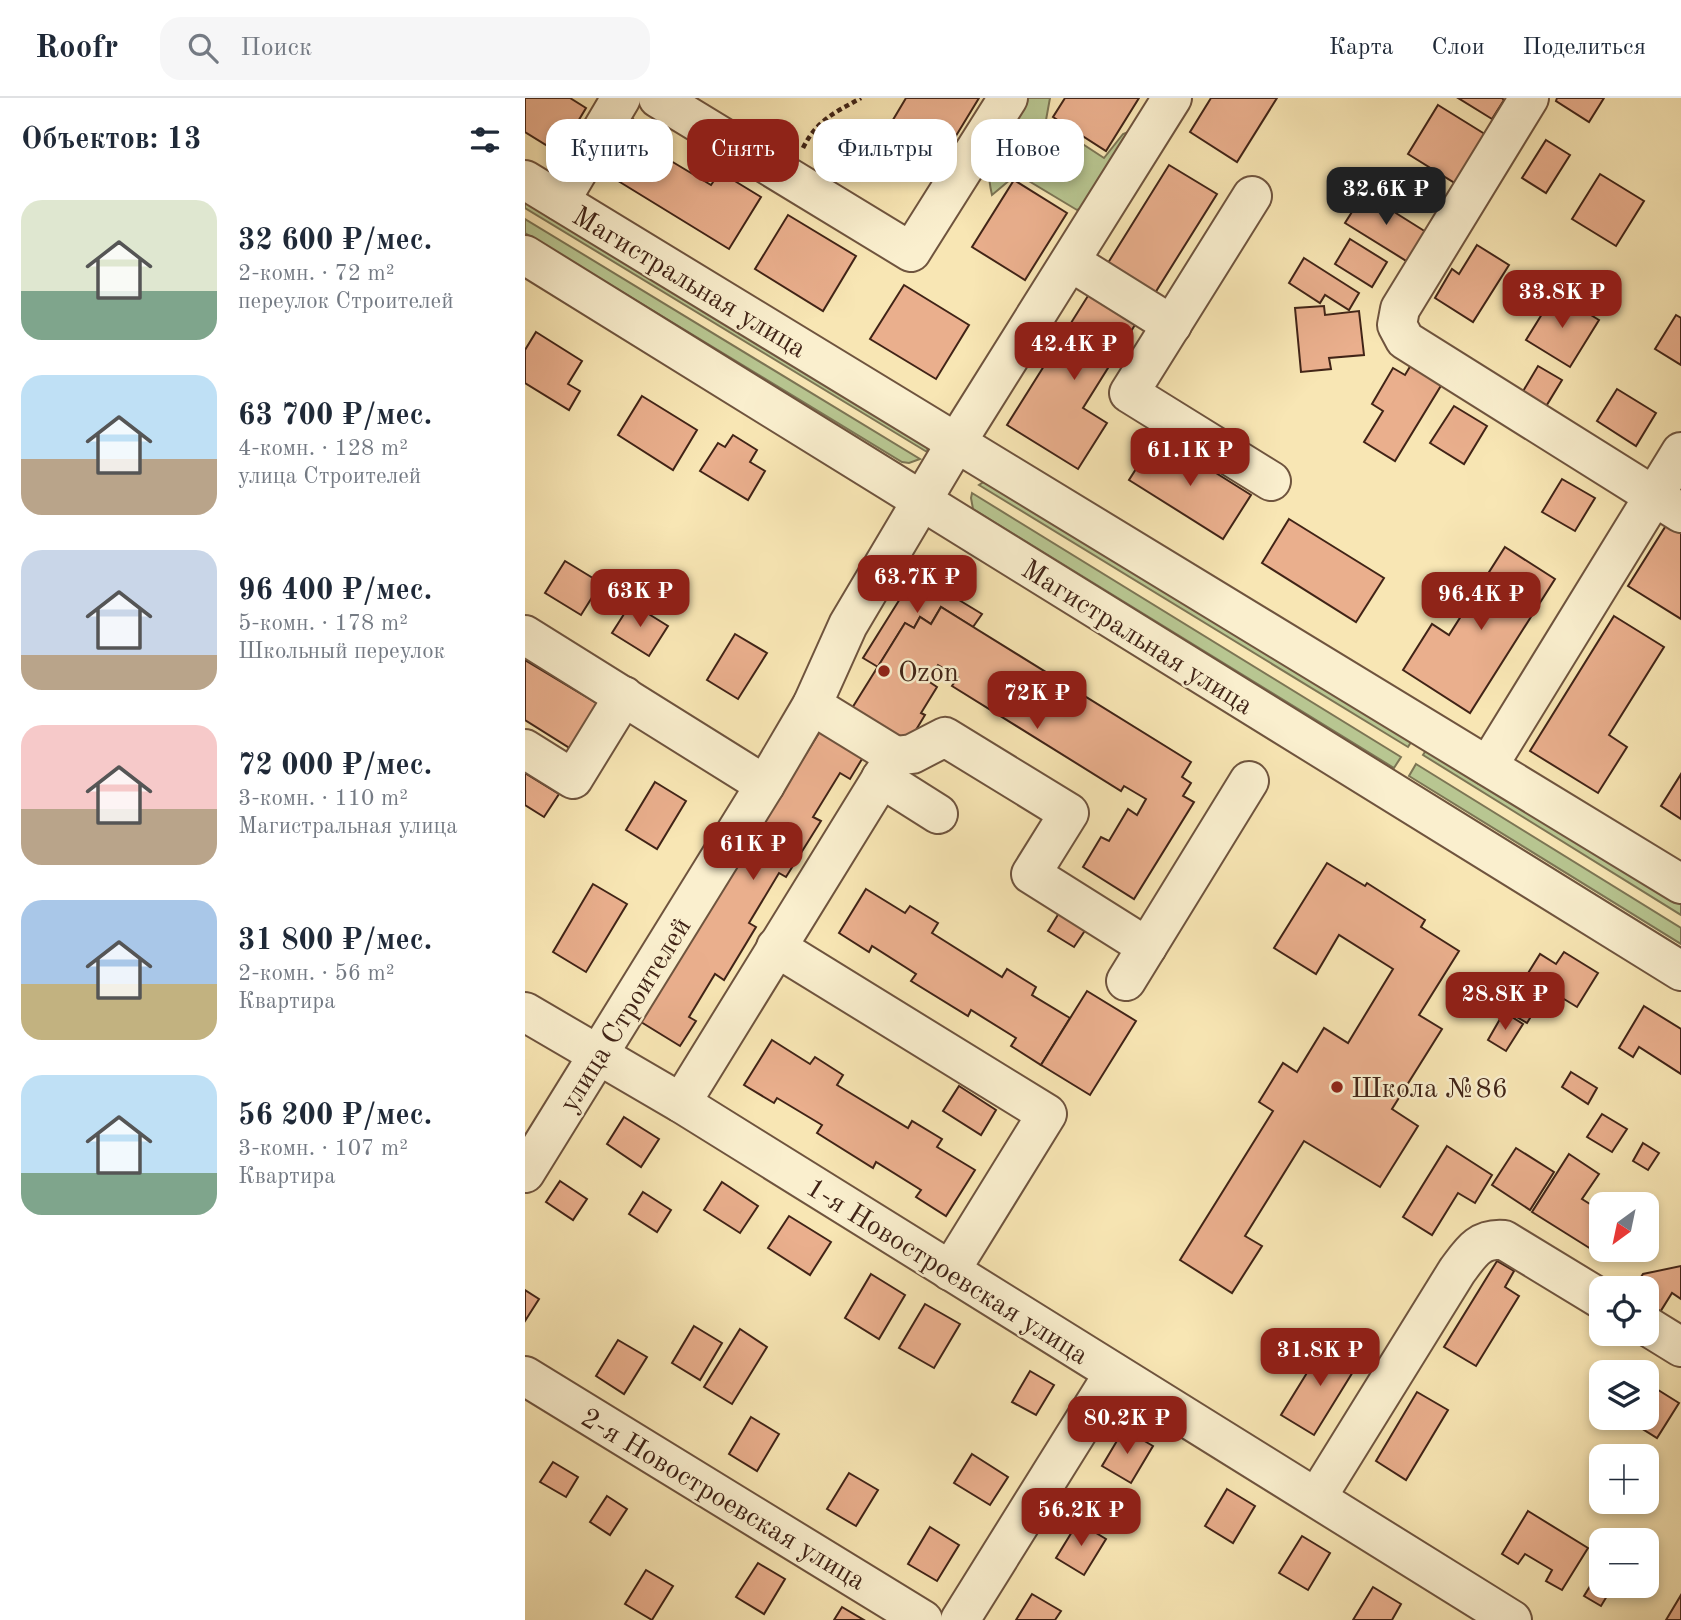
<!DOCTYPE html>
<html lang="ru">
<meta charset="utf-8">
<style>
body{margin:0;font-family:"Old Standard TT",serif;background:#f6f6f7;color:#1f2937;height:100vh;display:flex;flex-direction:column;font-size:26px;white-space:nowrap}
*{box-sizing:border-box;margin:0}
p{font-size:23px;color:#747a83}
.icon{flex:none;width:38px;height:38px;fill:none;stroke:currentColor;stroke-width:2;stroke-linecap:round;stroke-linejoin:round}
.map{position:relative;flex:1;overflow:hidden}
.panel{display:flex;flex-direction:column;background:#fff;width:525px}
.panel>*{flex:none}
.hud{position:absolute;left:21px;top:21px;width:665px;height:63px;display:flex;gap:14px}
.needle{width:46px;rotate:213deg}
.tools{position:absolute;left:1064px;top:1094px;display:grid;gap:14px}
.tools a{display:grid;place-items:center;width:70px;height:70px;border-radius:14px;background:#fff;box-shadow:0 4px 10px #0003;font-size:35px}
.price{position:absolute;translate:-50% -60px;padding:0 16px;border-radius:14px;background:#8f2418;color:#fff;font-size:23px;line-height:46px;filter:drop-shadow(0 2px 4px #0008)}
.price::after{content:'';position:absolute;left:50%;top:42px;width:21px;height:16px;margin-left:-10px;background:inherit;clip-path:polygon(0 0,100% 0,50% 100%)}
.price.active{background:#222;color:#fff}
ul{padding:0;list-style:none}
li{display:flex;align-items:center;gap:21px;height:175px;padding:0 21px}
li span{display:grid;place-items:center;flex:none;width:196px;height:140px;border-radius:21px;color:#555}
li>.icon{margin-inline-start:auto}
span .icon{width:84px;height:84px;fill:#fffc;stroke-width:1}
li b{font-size:30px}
h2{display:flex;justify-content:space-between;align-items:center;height:84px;padding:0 21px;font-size:30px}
.chip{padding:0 24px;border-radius:21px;background:#fff;box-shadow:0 4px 10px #0003;font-size:24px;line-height:63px}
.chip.active{background:#8f2418;color:#fff}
header{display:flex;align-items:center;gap:42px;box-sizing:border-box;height:98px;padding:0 35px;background:#fff;border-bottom:2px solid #e0e1e3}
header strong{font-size:33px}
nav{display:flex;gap:38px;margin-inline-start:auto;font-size:24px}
.search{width:490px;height:63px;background:#f6f6f7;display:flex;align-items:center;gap:18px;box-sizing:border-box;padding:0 24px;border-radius:21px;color:#747a83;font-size:26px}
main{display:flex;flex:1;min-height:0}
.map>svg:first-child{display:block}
</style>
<header>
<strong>Roofr</strong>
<div class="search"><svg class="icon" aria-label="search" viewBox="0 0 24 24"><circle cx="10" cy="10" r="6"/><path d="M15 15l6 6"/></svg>Поиск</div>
<nav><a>Карта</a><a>Слои</a><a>Поделиться</a></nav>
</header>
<main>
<section class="panel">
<h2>Объектов: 13<svg class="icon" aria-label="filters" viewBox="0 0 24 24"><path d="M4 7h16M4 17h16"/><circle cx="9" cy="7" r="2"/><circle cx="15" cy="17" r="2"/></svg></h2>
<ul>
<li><span style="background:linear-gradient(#dfe7d0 65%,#7fa58c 0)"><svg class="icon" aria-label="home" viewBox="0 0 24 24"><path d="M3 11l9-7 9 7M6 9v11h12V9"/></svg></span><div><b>32 600 ₽/мес.</b><p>2-комн. · 72 m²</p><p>переулок Строителей</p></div></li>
<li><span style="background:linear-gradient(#bfe0f5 60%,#b9a48a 0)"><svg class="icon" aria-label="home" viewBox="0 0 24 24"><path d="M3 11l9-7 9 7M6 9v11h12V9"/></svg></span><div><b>63 700 ₽/мес.</b><p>4-комн. · 128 m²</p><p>улица Строителей</p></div></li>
<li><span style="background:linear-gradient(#c9d6e8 75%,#b9a48a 0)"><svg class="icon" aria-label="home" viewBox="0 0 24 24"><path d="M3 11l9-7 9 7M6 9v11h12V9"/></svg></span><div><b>96 400 ₽/мес.</b><p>5-комн. · 178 m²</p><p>Школьный переулок</p></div></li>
<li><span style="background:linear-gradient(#f6c9c9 60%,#b9a48a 0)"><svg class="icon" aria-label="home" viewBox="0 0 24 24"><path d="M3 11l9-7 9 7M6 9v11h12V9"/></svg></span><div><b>72 000 ₽/мес.</b><p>3-комн. · 110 m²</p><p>Магистральная улица</p></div></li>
<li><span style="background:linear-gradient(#a9c7e8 60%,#c2b280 0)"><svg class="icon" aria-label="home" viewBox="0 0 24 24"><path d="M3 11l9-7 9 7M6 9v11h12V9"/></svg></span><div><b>31 800 ₽/мес.</b><p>2-комн. · 56 m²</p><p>Квартира</p></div></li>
<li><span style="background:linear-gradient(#bfe0f5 70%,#7fa58c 0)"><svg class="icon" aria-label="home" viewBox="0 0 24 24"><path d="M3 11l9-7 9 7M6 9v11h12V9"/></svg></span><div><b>56 200 ₽/мес.</b><p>3-комн. · 107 m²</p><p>Квартира</p></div></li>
</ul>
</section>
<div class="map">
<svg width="1156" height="1522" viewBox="0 0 1156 1522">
<rect width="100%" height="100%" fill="#f8e6b4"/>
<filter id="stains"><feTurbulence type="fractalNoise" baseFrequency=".00286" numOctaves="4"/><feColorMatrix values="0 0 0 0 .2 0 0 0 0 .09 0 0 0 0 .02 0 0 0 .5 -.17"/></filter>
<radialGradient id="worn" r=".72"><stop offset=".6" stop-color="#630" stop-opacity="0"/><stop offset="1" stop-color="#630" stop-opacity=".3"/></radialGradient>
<g fill="#b8c691" stroke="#7c7554" stroke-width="2">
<path d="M487,0h38l-4,22 58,38 19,-24 13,-5 -40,73 -19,8 -60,-36 -25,21c-10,-44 2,-59 20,-97z"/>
<polygon points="0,100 403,348 402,354 0,110"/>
<polygon points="0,121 395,361 384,365 377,364 0,135"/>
<polygon points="460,383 888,641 883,649 454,387"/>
<polygon points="447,395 876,659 869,670 448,411 446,400"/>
<polygon points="903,649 1156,805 1156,817 898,657"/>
<polygon points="891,666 1156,830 1156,846 884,678"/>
</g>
<g fill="#eaaf8d" stroke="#412417" stroke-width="2">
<polygon points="0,0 45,0 61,10 34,55 0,34"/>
<polygon points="381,0 454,0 409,74 356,42"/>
<polygon points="540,0 614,0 581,53 528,19"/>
<polygon points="686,0 752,0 712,64 665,34"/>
<polygon points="933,0 977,0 979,2 967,21"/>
<polygon points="1032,0 1079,0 1064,24 1031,3"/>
<polygon points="913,7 963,38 933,87 883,56"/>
<polygon points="103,18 144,43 136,57 186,87 195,74 236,99 204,151 72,70"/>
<polygon points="1021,42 1045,57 1021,95 997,80"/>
<polygon points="644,67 692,96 630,195 583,165"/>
<polygon points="1075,76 1119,103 1091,148 1047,121"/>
<polygon points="489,82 542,115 500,182 447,149"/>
<polygon points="839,95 901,134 883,164 820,125"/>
<polygon points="263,117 331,158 298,213 230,171"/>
<polygon points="825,141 862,164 847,189 810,166"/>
<polygon points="952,147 984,167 948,224 910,200 927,171 934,176"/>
<polygon points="779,160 834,195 824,212 800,197 795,205 764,185"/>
<polygon points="379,187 444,227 411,281 345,241"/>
<polygon points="566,193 613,222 558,310 582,325 553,371 482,327"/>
<polygon points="1030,195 1074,222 1045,269 1001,242"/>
<polygon points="799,208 800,217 834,213 839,257 804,260 806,271 776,274 770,210"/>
<polygon points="1151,217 1156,220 1156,267 1130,251"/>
<polygon points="11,234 57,263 43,286 55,293 44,312 0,285 0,252"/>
<polygon points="886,267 917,286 870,363 839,344 858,313 847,306 868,270 880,277"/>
<polygon points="1013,268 1037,282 1020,310 997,295"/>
<polygon points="1092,291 1131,315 1111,348 1072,323"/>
<polygon points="117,298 172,332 148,372 93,337"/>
<polygon points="929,308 962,328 939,366 905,345"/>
<polygon points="208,337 232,352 225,364 240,373 223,402 175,373 193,345 200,349"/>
<polygon points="632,338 726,397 698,441 604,382"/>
<polygon points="1037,381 1070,400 1050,433 1017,414"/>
<polygon points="764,421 859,480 831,524 737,465"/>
<polygon points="1142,426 1156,435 1156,521 1103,488"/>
<polygon points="980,449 1030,481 945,615 878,572 907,526 924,537"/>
<polygon points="40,463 76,485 56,517 20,495"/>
<polygon points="401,482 457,516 448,529 416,509 406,526 395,519 389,530 380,525 353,569 338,560 383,488"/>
<polygon points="106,505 143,528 124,558 87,535"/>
<polygon points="416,509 666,664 657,679 666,685 658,698 669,704 609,801 558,769 576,739 584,743 603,711 612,717 621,701 599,688 596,693 427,588 433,579 413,567 403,583 412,589 396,615 400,617 380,650 324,615 380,525 389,530 395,519 406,526"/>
<polygon points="1089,518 1139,549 1084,637 1102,649 1073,695 1005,653"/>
<polygon points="210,536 242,555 213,601 182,582"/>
<polygon points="0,562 78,609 51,654 0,622"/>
<polygon points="300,625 343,651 325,681 315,675 288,719 296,723 261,779 254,775 224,825 231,829 199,882 190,876 164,919 171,923 155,948 116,924"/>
<polygon points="0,675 34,696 19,719 0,707"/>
<polygon points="1156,676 1156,721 1136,708"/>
<polygon points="130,684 161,703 132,751 101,732"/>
<polygon points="802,765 840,788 842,785 900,822 896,829 934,853 894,917 917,931 867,1011 893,1028 855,1089 779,1043 720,1138 737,1148 707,1195 655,1162 748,1013 734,1004 758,965 772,974 799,930 823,945 868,871 814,837 791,876 749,850"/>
<polygon points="68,786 102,806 61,874 28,854"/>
<polygon points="341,791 380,815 385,808 413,825 407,835 477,879 482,871 511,889 507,897 545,920 516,967 486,948 491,940 446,912 443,918 386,883 391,876 347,848 344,854 314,835"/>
<polygon points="534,815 561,831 549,849 523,833"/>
<polygon points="1039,854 1073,875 1052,909 1039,901 1034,909 1018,899 1002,925 980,912 1015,856 1031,866"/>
<polygon points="562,893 611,923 565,997 516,967"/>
<polygon points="1119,908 1156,931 1156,976 1114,949 1108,959 1094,950"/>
<polygon points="979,914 998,926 981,953 963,942"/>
<polygon points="247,942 285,966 290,959 318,977 312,987 383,1030 387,1023 417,1041 412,1049 450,1072 421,1118 391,1099 396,1092 351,1064 348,1070 292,1035 297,1027 252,1000 249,1005 219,987"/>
<polygon points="1046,974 1072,990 1063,1006 1037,989"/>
<polygon points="434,988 471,1012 456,1037 418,1013"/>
<polygon points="1077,1016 1102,1031 1087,1054 1062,1039"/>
<polygon points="99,1019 134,1041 116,1069 82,1046"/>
<polygon points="1118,1045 1134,1055 1123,1072 1108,1063"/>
<polygon points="922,1048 967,1077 950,1105 933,1095 907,1137 878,1119"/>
<polygon points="991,1050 1029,1074 1005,1112 967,1087"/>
<polygon points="1044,1056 1074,1076 1057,1101 1076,1113 1076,1136 1066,1151 1007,1114"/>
<polygon points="35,1083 62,1101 48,1122 21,1104"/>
<polygon points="197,1084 233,1108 215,1135 179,1112"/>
<polygon points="118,1094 146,1112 132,1134 104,1116"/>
<polygon points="264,1118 306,1144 285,1177 243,1150"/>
<polygon points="972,1163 989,1173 980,1189 994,1198 951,1268 919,1249"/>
<polygon points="1156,1168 1156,1201 1147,1195 1132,1219 1122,1212 1122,1190 1109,1190 1118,1176"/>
<polygon points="346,1176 380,1197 354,1241 320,1220"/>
<polygon points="0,1192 14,1201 0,1223"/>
<polygon points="400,1206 435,1226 409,1270 374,1250"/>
<polygon points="169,1228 197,1245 175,1282 147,1265"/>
<polygon points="215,1231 242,1249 207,1306 179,1289"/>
<polygon points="93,1242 122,1259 99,1296 71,1278"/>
<polygon points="801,1244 834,1264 789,1337 756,1317"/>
<polygon points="505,1273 529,1287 511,1317 487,1304"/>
<polygon points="1122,1285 1154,1305 1132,1340 1100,1320 1122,1320"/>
<polygon points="892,1294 923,1312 881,1382 851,1363"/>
<polygon points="226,1319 254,1336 232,1373 204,1356"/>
<polygon points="599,1331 628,1348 606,1385 577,1368"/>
<polygon points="447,1356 483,1379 465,1407 429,1385"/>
<polygon points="28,1364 53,1379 41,1399 15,1384"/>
<polygon points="324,1375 353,1392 331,1428 302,1411"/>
<polygon points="702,1391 730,1408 708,1445 680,1428"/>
<polygon points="82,1398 102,1411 85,1437 65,1424"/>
<polygon points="1003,1413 1063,1450 1037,1492 1021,1483 1027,1472 1000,1456 993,1466 977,1456"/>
<polygon points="553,1424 581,1441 559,1477 531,1460"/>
<polygon points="405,1429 434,1447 412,1483 383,1466"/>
<polygon points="777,1438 805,1455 783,1492 754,1475"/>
<polygon points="233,1465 260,1481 239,1516 211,1499"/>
<polygon points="121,1472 148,1488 127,1522 100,1506"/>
<polygon points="1075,1472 1076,1488 1088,1488 1076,1508 1059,1498"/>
<polygon points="848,1489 876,1506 867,1522 828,1522"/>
<polygon points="507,1496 536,1513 530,1522 491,1522"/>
<polygon points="1156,1497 1156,1522 1141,1522"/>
<polygon points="317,1509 339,1522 309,1522"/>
</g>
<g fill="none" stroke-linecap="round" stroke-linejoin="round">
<g stroke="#6f543e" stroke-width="42">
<g id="minor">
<polyline points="133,0 386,154 483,0"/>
<polyline points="1004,0 875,211 872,227 880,242 1156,415"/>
<polyline points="0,82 1156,786"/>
<polyline points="727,98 604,295 746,383"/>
<polyline points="35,103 96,0"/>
<polyline points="0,157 1156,873"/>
<polyline points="546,164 647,227"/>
<polyline points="0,537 240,687"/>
<polyline points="0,651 48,681 99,598"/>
<polyline points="370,658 387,656 420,639 544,715 506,776 622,849"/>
<polyline points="963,668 1156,354"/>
<polyline points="356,680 413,716"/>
<polyline points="251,849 522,1016 425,1173"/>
<polyline points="601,883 724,683"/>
<polyline points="0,914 156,1005 987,1522"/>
<polyline points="156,1005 370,658 287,607"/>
<polyline points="0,1075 240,687 287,607 323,527 431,345 647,0"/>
<polyline points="1122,1228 1156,1249"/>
<polyline points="0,1278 398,1522"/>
<path d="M792,1399l140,-226c14,-19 22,-33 47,-31l97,59"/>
<polyline points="435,1522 589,1275"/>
</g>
</g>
<path stroke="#412417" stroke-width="4.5" stroke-dasharray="5 3.5" stroke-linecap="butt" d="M278,50c14,-28 31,-35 58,-50"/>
<use href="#minor" stroke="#faefce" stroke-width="38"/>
</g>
<g fill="#8f2418" stroke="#faefce" stroke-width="2.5">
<circle cx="359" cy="573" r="7"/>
<circle cx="812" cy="989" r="7"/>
</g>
<g text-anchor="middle" stroke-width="5" stroke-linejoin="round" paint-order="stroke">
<g font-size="28" fill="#412417" stroke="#faefce">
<text transform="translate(165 183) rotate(31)" y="10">Магистральная улица</text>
<text transform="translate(613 538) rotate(32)" y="10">Магистральная улица</text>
<text transform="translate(99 916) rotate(-58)" y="10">улица Строителей</text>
<text transform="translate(423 1172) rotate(32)" y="10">1-я Новостроевская улица</text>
<text transform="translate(199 1400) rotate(31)" y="10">2-я Новостроевская улица</text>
</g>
<g font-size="28" fill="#412417" stroke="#faefce" text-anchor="start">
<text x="373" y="583">Ozon</text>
<text x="826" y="999">Школа №86</text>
</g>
</g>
<rect width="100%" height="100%" filter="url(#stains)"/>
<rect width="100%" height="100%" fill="url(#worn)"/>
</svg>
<div class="tools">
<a><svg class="needle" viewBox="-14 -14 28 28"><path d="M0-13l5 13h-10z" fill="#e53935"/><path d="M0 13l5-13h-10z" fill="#747a83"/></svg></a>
<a><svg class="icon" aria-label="locate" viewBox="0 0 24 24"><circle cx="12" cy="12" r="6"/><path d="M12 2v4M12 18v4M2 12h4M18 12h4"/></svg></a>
<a><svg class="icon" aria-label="layers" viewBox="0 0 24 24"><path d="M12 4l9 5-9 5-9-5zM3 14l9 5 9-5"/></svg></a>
<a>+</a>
<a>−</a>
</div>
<b class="price active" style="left:861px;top:129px">32.6K ₽</b>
<b class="price" style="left:1037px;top:232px">33.8K ₽</b>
<b class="price" style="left:549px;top:284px">42.4K ₽</b>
<b class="price" style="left:665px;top:390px">61.1K ₽</b>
<b class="price" style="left:392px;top:517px">63.7K ₽</b>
<b class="price" style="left:115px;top:531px">63K ₽</b>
<b class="price" style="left:956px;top:534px">96.4K ₽</b>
<b class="price" style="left:512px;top:633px">72K ₽</b>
<b class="price" style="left:228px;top:784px">61K ₽</b>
<b class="price" style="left:980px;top:934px">28.8K ₽</b>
<b class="price" style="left:795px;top:1290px">31.8K ₽</b>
<b class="price" style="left:602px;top:1358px">80.2K ₽</b>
<b class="price" style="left:556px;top:1450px">56.2K ₽</b>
<div class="hud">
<a class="chip">Купить</a>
<a class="chip active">Снять</a>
<a class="chip">Фильтры</a>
<a class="chip">Новое</a>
</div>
</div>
</main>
